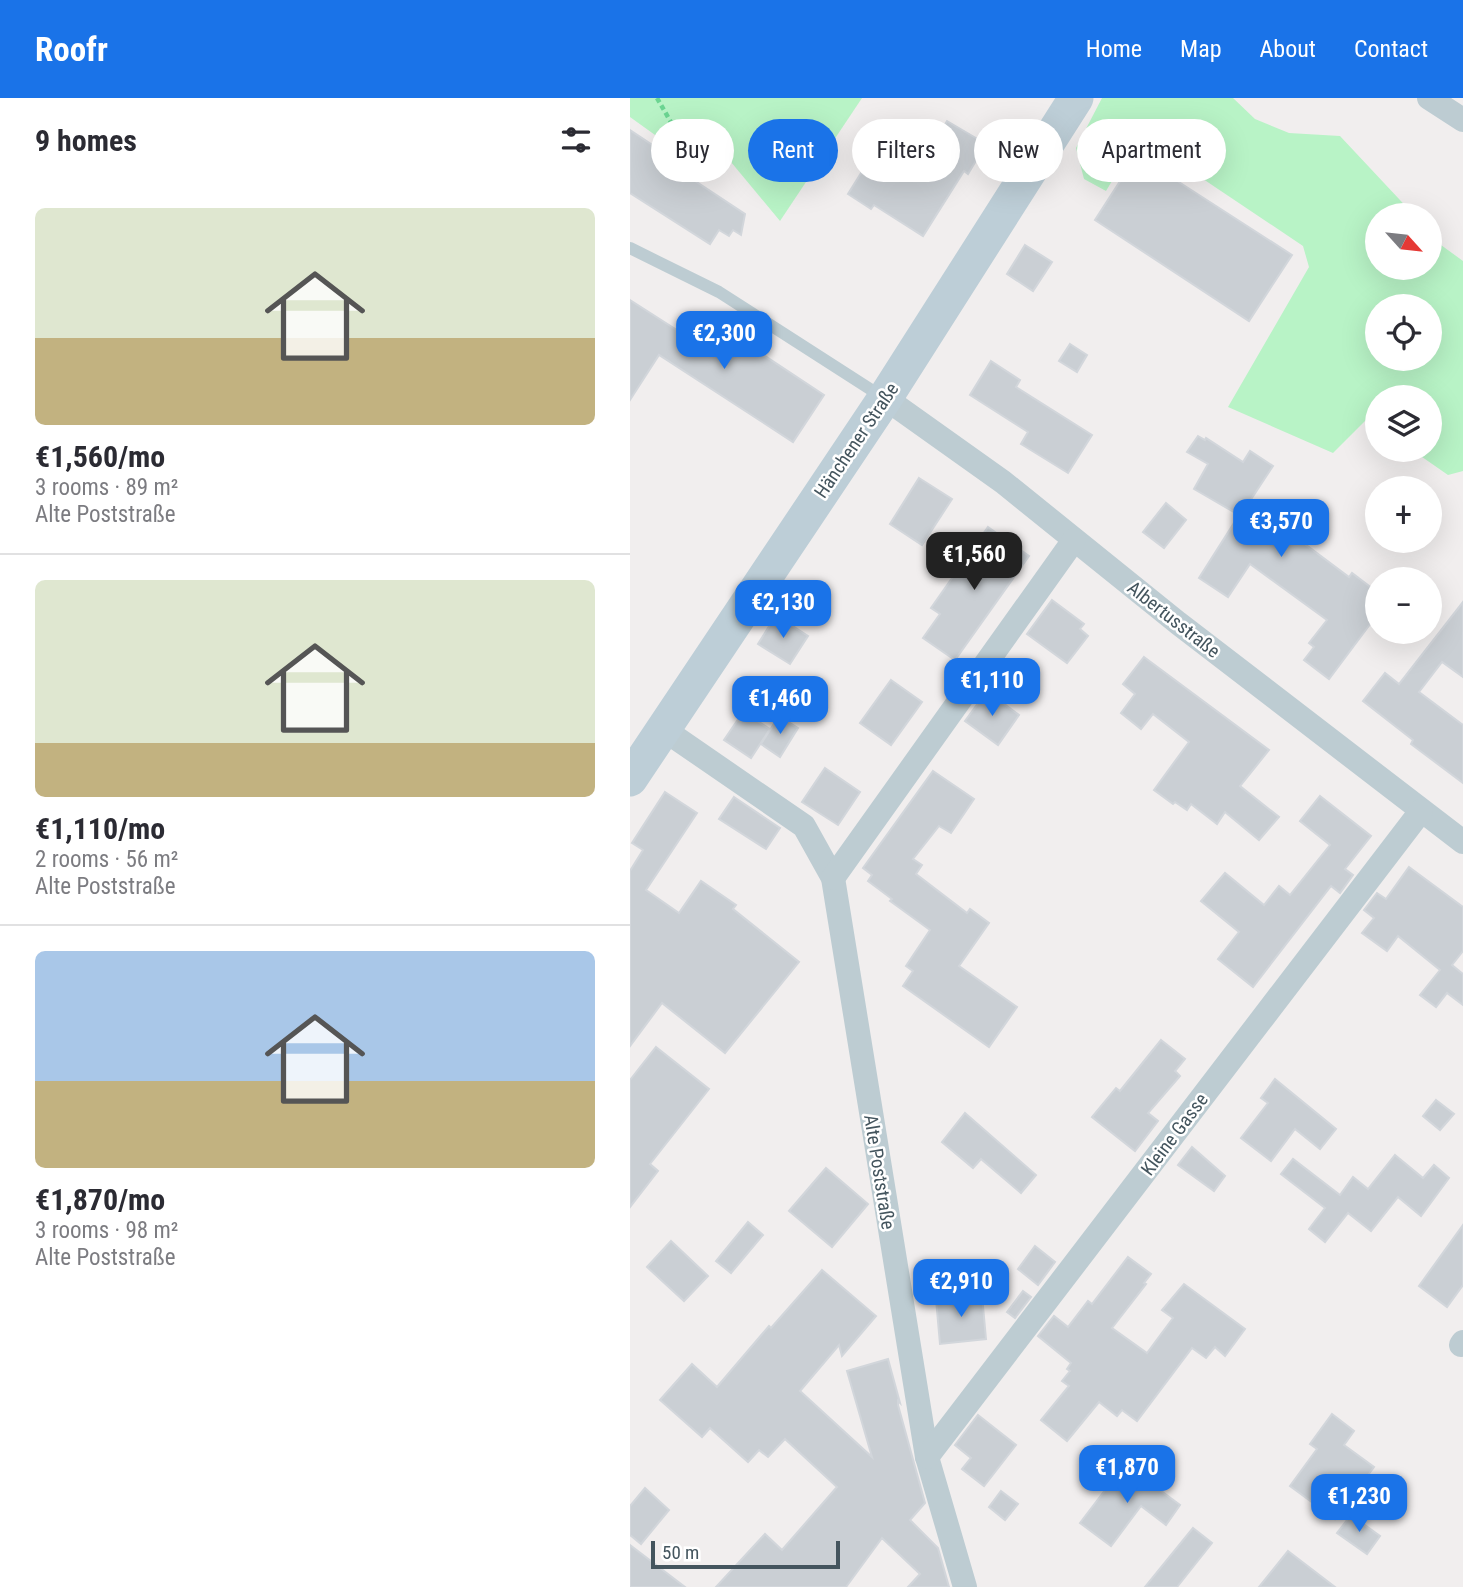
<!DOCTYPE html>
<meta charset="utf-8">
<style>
body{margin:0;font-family:"Roboto Condensed",sans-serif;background:#f2f2f3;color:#2b2b33;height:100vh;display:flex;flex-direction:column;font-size:26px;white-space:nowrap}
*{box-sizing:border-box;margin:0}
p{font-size:23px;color:#7c7c81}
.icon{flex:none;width:38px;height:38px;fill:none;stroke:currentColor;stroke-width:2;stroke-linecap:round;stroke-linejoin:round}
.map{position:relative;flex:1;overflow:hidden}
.panel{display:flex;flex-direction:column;background:#fff;width:630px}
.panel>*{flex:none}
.banner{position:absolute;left:21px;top:21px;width:665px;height:63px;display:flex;gap:14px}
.needle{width:46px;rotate:117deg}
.fabs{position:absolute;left:735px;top:105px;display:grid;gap:14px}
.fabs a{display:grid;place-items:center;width:77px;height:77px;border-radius:50%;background:#fff;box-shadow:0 7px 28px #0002;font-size:35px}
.scale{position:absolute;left:21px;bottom:18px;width:189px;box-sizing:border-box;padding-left:7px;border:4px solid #44555e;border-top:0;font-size:19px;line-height:24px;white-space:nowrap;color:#44555e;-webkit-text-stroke:5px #fff;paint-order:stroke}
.price{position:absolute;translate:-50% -60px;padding:0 16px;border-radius:14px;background:#1a73e8;color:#fff;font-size:23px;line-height:46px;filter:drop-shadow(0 2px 4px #0008)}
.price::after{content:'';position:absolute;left:50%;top:42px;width:21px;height:16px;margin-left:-10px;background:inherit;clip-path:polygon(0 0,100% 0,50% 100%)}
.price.on{background:#222;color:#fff}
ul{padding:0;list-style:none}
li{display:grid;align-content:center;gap:14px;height:371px;padding:0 35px}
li+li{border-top:2px solid #e1e1e2}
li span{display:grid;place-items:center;height:217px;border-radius:10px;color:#555}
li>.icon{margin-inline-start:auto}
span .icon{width:126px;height:126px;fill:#fffc;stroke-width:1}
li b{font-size:30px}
h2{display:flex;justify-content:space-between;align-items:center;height:84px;padding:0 35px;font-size:30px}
.pill{padding:0 24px;border-radius:32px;background:#fff;box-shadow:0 7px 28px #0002;font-size:24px;line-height:63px}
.pill.on{background:#1a73e8;color:#fff}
header{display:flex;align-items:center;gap:42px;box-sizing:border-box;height:98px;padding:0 35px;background:#1a73e8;color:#fff}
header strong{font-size:33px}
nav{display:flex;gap:38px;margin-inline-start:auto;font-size:24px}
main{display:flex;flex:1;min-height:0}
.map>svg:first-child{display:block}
</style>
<header>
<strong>Roofr</strong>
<nav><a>Home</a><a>Map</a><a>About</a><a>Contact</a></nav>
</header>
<main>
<section class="panel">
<h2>9 homes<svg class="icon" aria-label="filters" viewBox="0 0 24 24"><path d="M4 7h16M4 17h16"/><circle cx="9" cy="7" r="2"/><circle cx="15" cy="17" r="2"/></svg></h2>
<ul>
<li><span style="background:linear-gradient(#dfe7d0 60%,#c2b280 0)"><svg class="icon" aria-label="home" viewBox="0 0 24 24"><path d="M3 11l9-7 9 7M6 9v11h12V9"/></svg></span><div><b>€1,560/mo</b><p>3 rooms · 89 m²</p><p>Alte Poststraße</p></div></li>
<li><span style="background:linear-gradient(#dfe7d0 75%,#c2b280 0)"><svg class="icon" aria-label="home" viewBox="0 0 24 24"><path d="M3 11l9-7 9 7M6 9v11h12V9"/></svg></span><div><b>€1,110/mo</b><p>2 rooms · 56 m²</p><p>Alte Poststraße</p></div></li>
<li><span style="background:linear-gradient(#a9c7e8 60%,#c2b280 0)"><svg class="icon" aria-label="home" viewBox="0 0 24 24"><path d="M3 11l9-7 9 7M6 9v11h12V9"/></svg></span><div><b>€1,870/mo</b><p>3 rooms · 98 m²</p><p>Alte Poststraße</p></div></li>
</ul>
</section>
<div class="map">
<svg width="833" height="1489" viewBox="0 0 833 1489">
<rect width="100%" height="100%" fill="#f1eeee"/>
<g fill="#b8f3c6" fill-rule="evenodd">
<polygon points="0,0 232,0 150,123 96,58 71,70 0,19"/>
<path d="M472,0h131l22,21 34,14 51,3 74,79h-37v53h53v-35l11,12 22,16v210l-15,4 -36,-25h18v-53h-53v29l-10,-7 -34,34 -105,-46 81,-140 -6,-21 -164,-110 -33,55 -22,-12 -8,-31zM747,208h53v53h-53z"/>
</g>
<g fill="#cacfd4" stroke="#d2d6db" stroke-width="2">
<polygon points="317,23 356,46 338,76 334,73 293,138 244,107 241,111 218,96 231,75 241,81 258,55 286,74"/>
<polygon points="0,32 39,58 35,63 115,116 111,137 103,132 99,138 89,132 80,146 0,95"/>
<polygon points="507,57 662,157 619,223 465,122"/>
<polygon points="395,147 422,164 403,193 377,176"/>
<polygon points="0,202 64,243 79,221 194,297 163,344 29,257 0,302"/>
<polygon points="440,246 457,257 447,274 429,263"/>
<polygon points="361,263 390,282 386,289 462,337 438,375 391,346 398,334 340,297"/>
<polygon points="568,338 575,342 576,340 613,364 620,353 643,368 614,412 665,445 668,441 719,479 722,475 747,494 747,517 699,581 674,562 684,549 679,545 697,522 620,466 598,499 569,480 609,417 564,391 578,366 557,354"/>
<polygon points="289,380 322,401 292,447 260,426"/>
<polygon points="536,405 556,422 534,450 513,434"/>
<polygon points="358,429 399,458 325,562 293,540 310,516 301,510"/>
<polygon points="422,502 454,526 450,531 458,538 437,565 397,536"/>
<polygon points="833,504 833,579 812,564 789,594 833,627 833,685 781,646 783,642 733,603 755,575 769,586"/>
<polygon points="146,517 178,538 160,566 128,546"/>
<polygon points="514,559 639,652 610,688 649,719 629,742 595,714 587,726 561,706 557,712 545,704 543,706 524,692 559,644 523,616 511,631 491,615 505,596 493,586"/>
<polygon points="261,582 292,604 261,647 230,625"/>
<polygon points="357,593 389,617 368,647 335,623"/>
<polygon points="113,614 140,631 121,660 94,642"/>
<polygon points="149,618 168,630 150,659 131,646"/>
<polygon points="195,670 230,694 208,727 172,704"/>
<polygon points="303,673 344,701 321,735 309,728 283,761 292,767 286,776 337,815 340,811 359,825 329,868 387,909 359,949 273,888 283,873 276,868 300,832 260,803 262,801 238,783 242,777 233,770"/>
<polygon points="35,694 67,715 16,792 49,815 71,783 106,807 103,811 169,864 95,955 32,905 0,948 0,773 13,752 2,745"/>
<polygon points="690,698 741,738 715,771 723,777 710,795 701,788 623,889 588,861 609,834 571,803 595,775 634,807 649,788 660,797 700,747 670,723"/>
<polygon points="104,699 150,730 136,751 89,721"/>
<polygon points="779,769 833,809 833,853 822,867 833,876 833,907 817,895 806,909 790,897 810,872 768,838 757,853 732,835 744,820 734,812 747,795 756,801"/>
<polygon points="531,942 555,961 545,973 550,978 518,1015 528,1023 505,1053 462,1019 486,990 490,993"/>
<polygon points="26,949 79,991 20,1066 28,1073 0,1109 0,982"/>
<polygon points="645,981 706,1031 690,1051 665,1031 641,1063 611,1040 638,1005 631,1000"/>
<polygon points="806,1002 824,1016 810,1032 793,1018"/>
<polygon points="335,1015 406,1077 391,1095 351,1061 343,1070 312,1044"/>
<polygon points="562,1049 595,1078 584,1093 548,1067"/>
<polygon points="765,1057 793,1080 804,1067 819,1080 791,1118 768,1099 741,1133 718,1115 695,1144 679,1131 695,1110 651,1076 663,1061 710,1097 723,1079 738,1091"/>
<polygon points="196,1070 238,1106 202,1149 159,1113"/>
<polygon points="118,1124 133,1137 101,1175 86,1163"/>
<polygon points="833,1127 833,1187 817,1209 789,1188"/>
<polygon points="41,1143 78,1178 54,1203 17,1169"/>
<polygon points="405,1148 425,1164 408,1187 388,1171"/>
<polygon points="498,1159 521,1176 514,1185 516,1186 482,1230 517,1255 543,1220 532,1212 554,1186 615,1231 595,1258 585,1249 576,1260 562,1250 507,1323 492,1312 487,1318 469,1304 437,1343 411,1322 439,1288 432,1283 440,1273 437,1271 441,1265 408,1238 424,1218 438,1229 458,1203 462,1206"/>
<polygon points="192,1172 246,1218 212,1258 209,1247 170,1293 242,1359 217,1273 258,1261 270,1305 268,1303 268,1307 295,1405 280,1422 308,1450 319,1489 278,1489 290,1476 252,1440 216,1489 86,1489 135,1436 152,1452 207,1389 155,1341 138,1359 129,1352 118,1364 80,1330 72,1339 30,1302 62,1266 87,1289 139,1228 141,1230"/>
<polygon points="393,1193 401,1199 385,1220 377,1214"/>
<polygon points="352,1197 356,1241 310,1246 306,1201"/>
<polygon points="702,1316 724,1333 714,1347 744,1369 705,1421 660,1388 687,1351 680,1346"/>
<polygon points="348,1317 386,1347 354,1388 332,1371 341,1360 325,1347"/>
<polygon points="495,1366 550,1407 536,1427 511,1408 481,1448 450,1425"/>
<polygon points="15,1390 39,1412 11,1446 0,1437 0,1408"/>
<polygon points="371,1393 388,1406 375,1422 359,1409"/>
<polygon points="721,1417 750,1438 737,1456 707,1435"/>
<polygon points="563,1430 582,1445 547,1489 515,1489"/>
<polygon points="0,1447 55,1489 0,1489"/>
<polygon points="658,1453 705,1489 629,1489"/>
</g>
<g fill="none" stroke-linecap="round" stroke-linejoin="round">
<polyline stroke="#6cd592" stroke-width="4.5" stroke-dasharray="5 3.5" stroke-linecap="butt" points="27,0 53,45 43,63"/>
<polyline stroke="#bdccd2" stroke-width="12" points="0,150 89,194 254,300"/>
<g stroke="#bdccd2" stroke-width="24">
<polyline points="799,0 833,22"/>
<polyline points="255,300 373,384 548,525 833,744"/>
<polyline points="33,631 174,728 203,780 297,1359 335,1489"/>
<polyline points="203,780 444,442"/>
<polyline points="831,1247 833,1244"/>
<polyline points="297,1359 791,713"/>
</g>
<polyline stroke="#bdced7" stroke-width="35" points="0,681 255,300 446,0"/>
</g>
<g text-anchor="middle" stroke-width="5" stroke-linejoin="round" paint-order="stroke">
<g font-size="19" fill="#44555e" stroke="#fff">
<text transform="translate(226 342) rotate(-56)" y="7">Hänchener Straße</text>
<text transform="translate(544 521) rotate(38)" y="7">Albertusstraße</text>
<text transform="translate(544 1036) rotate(-53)" y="7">Kleine Gasse</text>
<text transform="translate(250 1074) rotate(81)" y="7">Alte Poststraße</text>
</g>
</g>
</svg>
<div class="fabs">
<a><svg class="needle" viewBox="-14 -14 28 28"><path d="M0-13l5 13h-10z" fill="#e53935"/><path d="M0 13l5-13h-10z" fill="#7c7c81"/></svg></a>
<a><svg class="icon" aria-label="locate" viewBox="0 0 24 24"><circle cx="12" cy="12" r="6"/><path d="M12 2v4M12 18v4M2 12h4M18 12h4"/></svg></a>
<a><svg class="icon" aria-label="layers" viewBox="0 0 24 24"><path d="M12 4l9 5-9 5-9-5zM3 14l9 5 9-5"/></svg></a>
<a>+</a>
<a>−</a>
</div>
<div class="scale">50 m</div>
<b class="price" style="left:94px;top:273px">€2,300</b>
<b class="price" style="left:651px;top:461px">€3,570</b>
<b class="price on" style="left:344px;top:494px">€1,560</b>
<b class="price" style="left:153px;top:542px">€2,130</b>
<b class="price" style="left:362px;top:620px">€1,110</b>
<b class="price" style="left:150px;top:638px">€1,460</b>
<b class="price" style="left:331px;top:1221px">€2,910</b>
<b class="price" style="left:497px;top:1407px">€1,870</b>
<b class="price" style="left:729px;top:1436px">€1,230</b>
<div class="banner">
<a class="pill">Buy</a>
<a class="pill on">Rent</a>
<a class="pill">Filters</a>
<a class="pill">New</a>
<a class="pill">Apartment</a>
</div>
</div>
</main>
